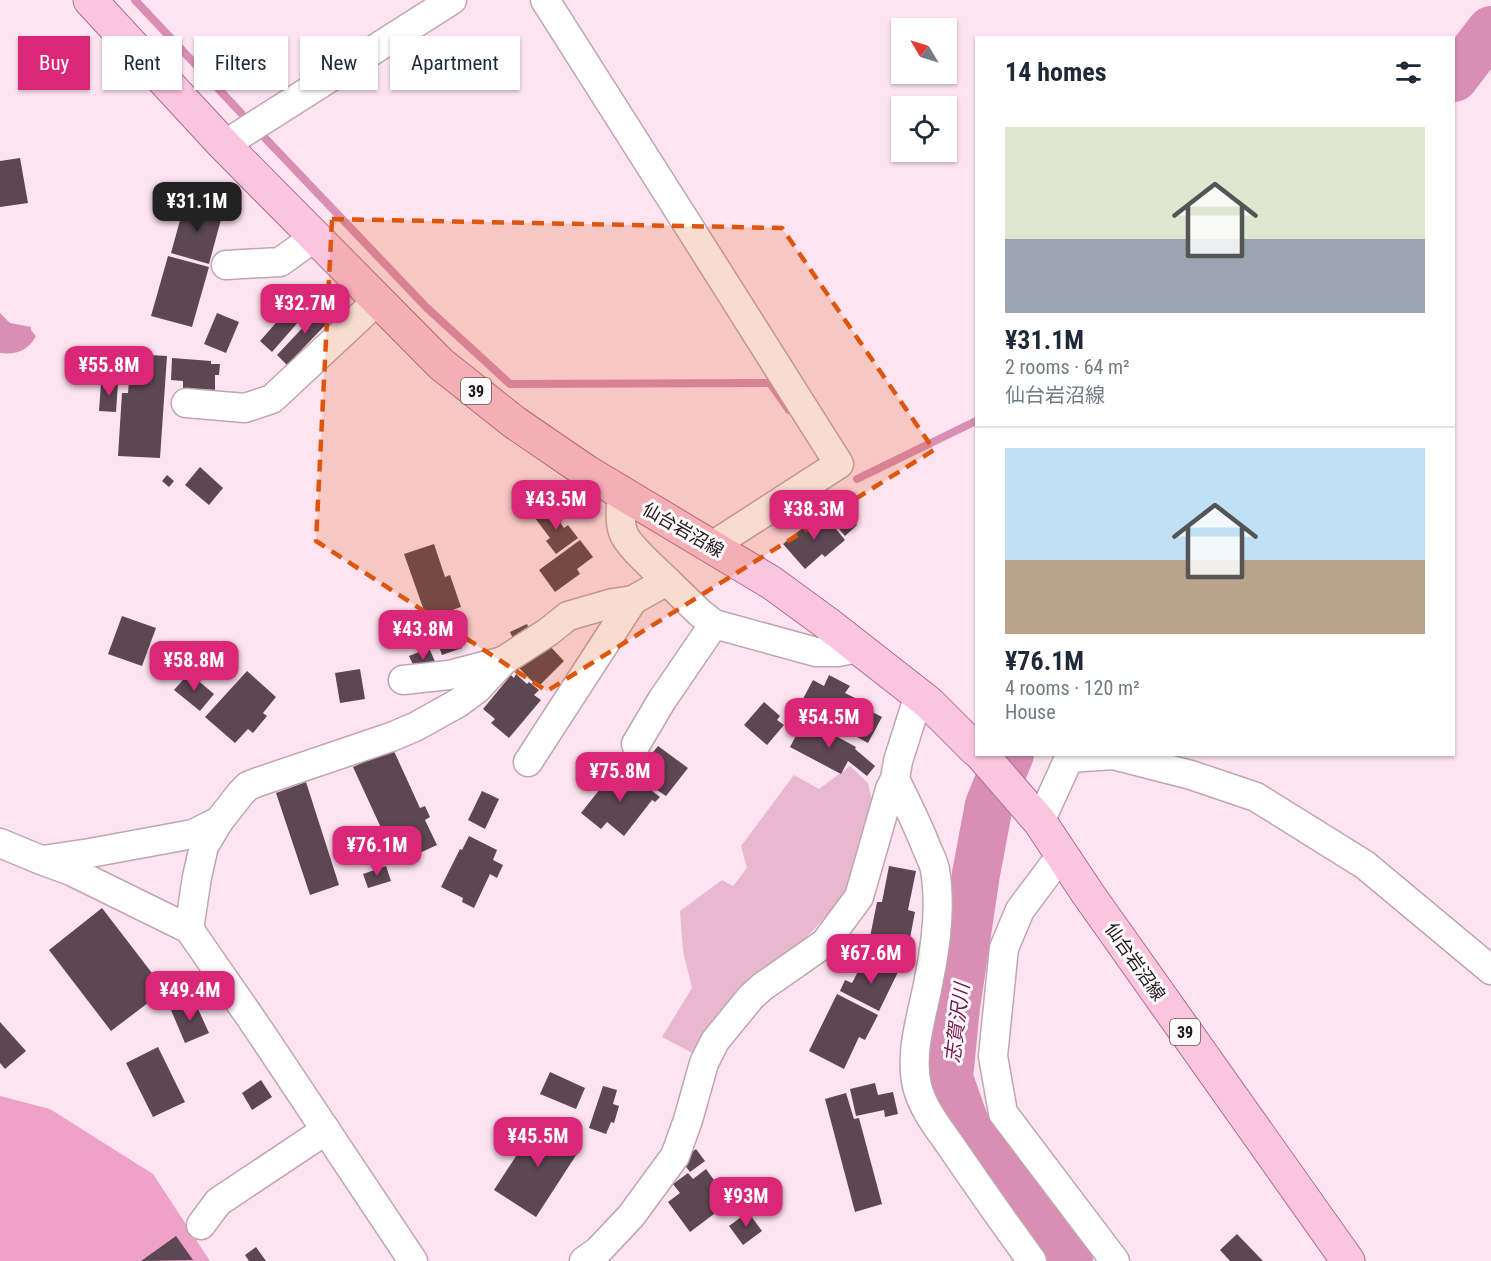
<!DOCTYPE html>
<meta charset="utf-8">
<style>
body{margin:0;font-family:"Roboto Condensed","Noto Sans JP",sans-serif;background:#f6f6f7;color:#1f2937;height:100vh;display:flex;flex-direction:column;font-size:22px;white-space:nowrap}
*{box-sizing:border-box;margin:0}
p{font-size:20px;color:#747a83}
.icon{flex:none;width:33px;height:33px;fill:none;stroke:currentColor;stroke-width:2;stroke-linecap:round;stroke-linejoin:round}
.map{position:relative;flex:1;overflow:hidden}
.drawer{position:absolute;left:975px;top:36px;width:480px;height:720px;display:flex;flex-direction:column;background:#fff;border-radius:0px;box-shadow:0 2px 4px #0004}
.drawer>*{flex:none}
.guide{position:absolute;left:18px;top:36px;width:570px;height:54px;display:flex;gap:12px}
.needle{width:39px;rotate:308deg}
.fabs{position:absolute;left:891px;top:18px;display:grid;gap:12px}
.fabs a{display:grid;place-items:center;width:66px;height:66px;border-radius:0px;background:#fff;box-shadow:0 2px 4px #0004;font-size:30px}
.price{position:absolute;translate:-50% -51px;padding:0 14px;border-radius:12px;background:#db2777;color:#fff;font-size:20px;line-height:39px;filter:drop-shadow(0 2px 3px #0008)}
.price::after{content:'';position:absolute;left:50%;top:36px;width:18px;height:14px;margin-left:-9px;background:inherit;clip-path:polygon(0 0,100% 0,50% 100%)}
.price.on{background:#222;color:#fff}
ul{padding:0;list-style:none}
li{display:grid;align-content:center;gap:12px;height:318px;padding:0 30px}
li+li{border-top:2px solid #e0e1e3}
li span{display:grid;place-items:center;height:186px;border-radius:0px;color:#555}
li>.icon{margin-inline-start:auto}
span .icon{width:108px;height:108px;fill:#fffc;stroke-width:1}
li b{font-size:26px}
h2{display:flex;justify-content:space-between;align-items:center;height:72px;padding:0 30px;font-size:26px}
.chip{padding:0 21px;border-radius:0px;background:#fff;box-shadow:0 2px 4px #0004;font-size:21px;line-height:54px}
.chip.on{background:#db2777;color:#fff}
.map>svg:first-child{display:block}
</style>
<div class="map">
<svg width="1491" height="1261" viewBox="0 0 1491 1261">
<rect width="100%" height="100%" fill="#fee4f0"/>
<polygon fill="#e8b8cf" points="850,766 868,783 874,810 849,891 698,1056 662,1037 692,988 683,951 680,911 722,880 733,886 747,868 741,846 794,775 819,789"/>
<polygon fill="#efa2c8" points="0,1096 50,1109 153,1174 210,1261 0,1261"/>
<path fill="#d98eb4" d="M0,313l10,10 21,4v3l5,6c-8,15 -20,19 -36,17z"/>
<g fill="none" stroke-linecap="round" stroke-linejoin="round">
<g stroke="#d98eb4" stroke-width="8">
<polyline points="135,0 241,113"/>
<polyline points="264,137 426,307 510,384 770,383 789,410"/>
<polyline points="857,479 976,421"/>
</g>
<g stroke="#d98eb4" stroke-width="48">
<polyline points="1454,78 1491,30"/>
<polyline points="1010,754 989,805 976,874 956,1007 949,1078 965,1123 1069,1261"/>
</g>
</g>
<g fill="#5d4852">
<polygon points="20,158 28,203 0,207 0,161"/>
<polygon points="185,202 223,212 209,264 171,253"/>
<polygon points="168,256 209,267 192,327 151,316"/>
<polygon points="309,285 321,296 272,352 260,341"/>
<polygon points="323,306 334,316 287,365 277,355"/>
<polygon points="217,313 239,322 226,353 204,344"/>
<polygon points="131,354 167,356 160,458 118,456 122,393 128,393"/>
<polygon points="172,358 211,361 211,364 220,364 219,375 215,375 215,390 183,388 183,381 171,380"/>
<polygon points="101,383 118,383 116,412 99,411"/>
<polygon points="200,467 223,488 209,505 185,485"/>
<polygon points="167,475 174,481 169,487 162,481"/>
<polygon points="835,499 857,525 845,536 823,510"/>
<polygon points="549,507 564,528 568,525 578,538 556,554 546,541 550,538 535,518"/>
<polygon points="822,512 845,540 825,557 822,554 805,569 783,544"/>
<polygon points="580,540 593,557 577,569 580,574 555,592 539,570"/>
<polygon points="434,544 445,577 450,575 461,607 427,619 404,554"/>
<polygon points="122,616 156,628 142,666 108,654"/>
<polygon points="451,617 462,648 442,655 431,624"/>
<polygon points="527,624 532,635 515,643 510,632"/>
<polygon points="544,640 564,661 538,687 517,666"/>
<polygon points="429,648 437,666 418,675 409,656"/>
<polygon points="360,669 365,699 340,703 335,673"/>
<polygon points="247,671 276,697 263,713 267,716 253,733 248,729 235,743 205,717"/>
<polygon points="189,673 214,694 200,711 174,690"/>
<polygon points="516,674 527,684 529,682 539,690 534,695 541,700 509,738 491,723 495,719 483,709 511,675 514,678"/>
<polygon points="829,675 850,686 845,693 857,699 855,703 882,717 868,743 833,724 830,728 797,710 813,680 824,686"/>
<polygon points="764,702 780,716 777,720 784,725 767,745 744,725"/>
<polygon points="805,719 856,747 855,749 875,766 867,776 848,761 841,774 790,747"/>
<polygon points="658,746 688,768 666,796 657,790 657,773 662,767 649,757"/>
<polygon points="393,749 420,808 425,806 430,817 425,820 437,845 400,862 385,829 382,830 353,767"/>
<polygon points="627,772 660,797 655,802 652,800 624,836 607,822 601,829 581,813 611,775 619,781"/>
<polygon points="306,782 339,885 310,895 276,793"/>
<polygon points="482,791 499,799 485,829 468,820"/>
<polygon points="469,836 497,850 493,860 503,865 497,878 490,874 474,908 462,902 463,898 441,887 460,849 462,850"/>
<polygon points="386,866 391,881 368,888 363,874"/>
<polygon points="889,866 916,871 908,910 915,912 905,964 866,957 877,902 882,902"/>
<polygon points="102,908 165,990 111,1031 49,950"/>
<polygon points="863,962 875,968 878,962 898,972 879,1011 840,991 845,980 852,983"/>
<polygon points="837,994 878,1015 865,1040 859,1037 844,1069 809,1051"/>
<polygon points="194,1000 209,1033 185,1043 171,1010"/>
<polygon points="0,1022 26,1051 5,1069 0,1063"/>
<polygon points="158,1047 185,1102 153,1117 126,1063"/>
<polygon points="550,1072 585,1088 576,1109 540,1094"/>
<polygon points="261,1080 272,1097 252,1110 242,1093"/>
<polygon points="875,1083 878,1095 893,1092 898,1114 885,1117 884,1110 856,1116 850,1089"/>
<polygon points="603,1086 617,1090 613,1104 619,1106 614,1123 611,1122 606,1134 589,1128"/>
<polygon points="846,1093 854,1119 859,1118 882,1204 855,1212 825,1099"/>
<polygon points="540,1119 582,1146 536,1217 494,1190"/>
<polygon points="696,1149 705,1161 690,1172 684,1164 689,1160 687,1156"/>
<polygon points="706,1169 730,1202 690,1232 668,1202 680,1193 673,1184 688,1173 693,1179"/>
<polygon points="748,1212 762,1231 743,1245 729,1226"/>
<polygon points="1237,1234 1263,1261 1230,1261 1220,1250"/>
<polygon points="176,1236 193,1260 141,1261"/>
<polygon points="256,1247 266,1261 249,1261 245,1255"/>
</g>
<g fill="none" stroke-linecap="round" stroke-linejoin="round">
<g stroke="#bfa6b1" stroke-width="31">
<g id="minor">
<polyline points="545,0 695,236 839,464 712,546"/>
<polyline points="224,145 452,0"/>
<polyline points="226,265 280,262 315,237"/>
<polyline points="186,403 245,408 272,399 378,300"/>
<path d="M622,494c-1,12 -3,25 1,38 4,13 33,38 44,49"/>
<polyline points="403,680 449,675 503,661"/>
<polyline points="636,744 662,700 714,624"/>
<polyline points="528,762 633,600"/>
<path d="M895,779c11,23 23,46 32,70 3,7 7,14 8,21 6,34 1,75 -6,109 -6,34 -20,72 -12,107 6,24 23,44 36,63 26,38 52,75 79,112"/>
<polyline points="1040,822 1069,758 1113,755 1191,775 1256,797 1365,865 1491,970"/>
<polyline points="0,843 41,860 71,871 189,929 259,1030 413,1261"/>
<polyline points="1062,854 1020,910 1004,948 993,1056 1003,1113 1115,1261"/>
<polyline points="43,860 90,853 193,834 219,821"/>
<polyline points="189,929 197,877 204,846 219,821 241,793 248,786 258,782 391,737 415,727 458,703 477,689 503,661 548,632 568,616 613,603 633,600 667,581 700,613 714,624 816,652 838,652 859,648"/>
<polyline points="201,1225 218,1202 326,1130"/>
<polyline points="584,1261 598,1251 631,1216 675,1156 688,1120 704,1063 715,1041 751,997 762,987 825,943 859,897 890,789 895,779 898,761 919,695"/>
</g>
</g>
<g stroke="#ac6f8e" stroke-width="35">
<g id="major">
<polyline points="90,0 224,145 441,364 514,422 587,472 772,583 828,624 929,703 976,750"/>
<polyline points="981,754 1040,822 1088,894 1348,1261"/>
</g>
</g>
<use href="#minor" stroke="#fff" stroke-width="28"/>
<use href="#major" stroke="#fbc5e0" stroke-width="33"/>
</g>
<path fill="#de560d" fill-opacity="0.2" stroke="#de560d" stroke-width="4.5" stroke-dasharray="12 8" stroke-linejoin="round" d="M332,219l450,9 152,222 -387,241 -231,-150z"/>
<g text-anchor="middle" stroke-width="6" stroke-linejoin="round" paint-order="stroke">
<g fill="#fdf8fa" stroke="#625a5f" stroke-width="1.5">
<rect x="461" y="378" width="30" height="26" rx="4.5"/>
<rect x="1170" y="1019" width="30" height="26" rx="4.5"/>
</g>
<g font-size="16" font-weight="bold" fill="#20171c">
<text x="476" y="397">39</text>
<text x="1185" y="1038">39</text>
</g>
<g font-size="18" fill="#20171c" stroke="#fdf8fa">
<text transform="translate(683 530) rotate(30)" y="6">仙台岩沼線</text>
<text transform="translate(1135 962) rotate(55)" y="6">仙台岩沼線</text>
</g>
<g font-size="20" font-style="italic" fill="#721a4f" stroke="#fdf8fa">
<text transform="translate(957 1023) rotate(-83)" y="7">志賀沢川</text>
</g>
</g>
</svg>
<div class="fabs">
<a><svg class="needle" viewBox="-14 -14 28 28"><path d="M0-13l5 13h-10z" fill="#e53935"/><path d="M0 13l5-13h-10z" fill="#747a83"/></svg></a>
<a><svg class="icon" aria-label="locate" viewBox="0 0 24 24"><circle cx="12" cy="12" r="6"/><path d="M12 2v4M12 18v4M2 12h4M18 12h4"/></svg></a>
</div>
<b class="price on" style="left:197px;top:233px">¥31.1M</b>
<b class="price" style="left:305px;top:335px">¥32.7M</b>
<b class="price" style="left:109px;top:397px">¥55.8M</b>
<b class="price" style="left:556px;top:531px">¥43.5M</b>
<b class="price" style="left:814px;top:541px">¥38.3M</b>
<b class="price" style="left:423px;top:661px">¥43.8M</b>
<b class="price" style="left:194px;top:692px">¥58.8M</b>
<b class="price" style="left:829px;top:749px">¥54.5M</b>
<b class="price" style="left:620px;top:803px">¥75.8M</b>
<b class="price" style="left:377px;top:877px">¥76.1M</b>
<b class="price" style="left:871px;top:985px">¥67.6M</b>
<b class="price" style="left:190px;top:1022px">¥49.4M</b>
<b class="price" style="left:538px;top:1168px">¥45.5M</b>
<b class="price" style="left:746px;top:1228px">¥93M</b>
<div class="guide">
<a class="chip on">Buy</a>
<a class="chip">Rent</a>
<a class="chip">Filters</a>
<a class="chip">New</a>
<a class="chip">Apartment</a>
</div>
<section class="drawer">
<h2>14 homes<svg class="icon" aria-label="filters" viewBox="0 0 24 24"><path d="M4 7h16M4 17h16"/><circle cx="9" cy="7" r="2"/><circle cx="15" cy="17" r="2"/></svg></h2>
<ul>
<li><span style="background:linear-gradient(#dfe7d0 60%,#9aa5b1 0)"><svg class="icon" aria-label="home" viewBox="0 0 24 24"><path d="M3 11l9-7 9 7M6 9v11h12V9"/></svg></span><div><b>¥31.1M</b><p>2 rooms · 64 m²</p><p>仙台岩沼線</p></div></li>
<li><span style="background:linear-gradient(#bfe0f5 60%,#b9a48a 0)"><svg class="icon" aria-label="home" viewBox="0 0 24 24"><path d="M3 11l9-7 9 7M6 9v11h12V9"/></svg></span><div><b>¥76.1M</b><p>4 rooms · 120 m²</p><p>House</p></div></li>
</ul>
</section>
</div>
